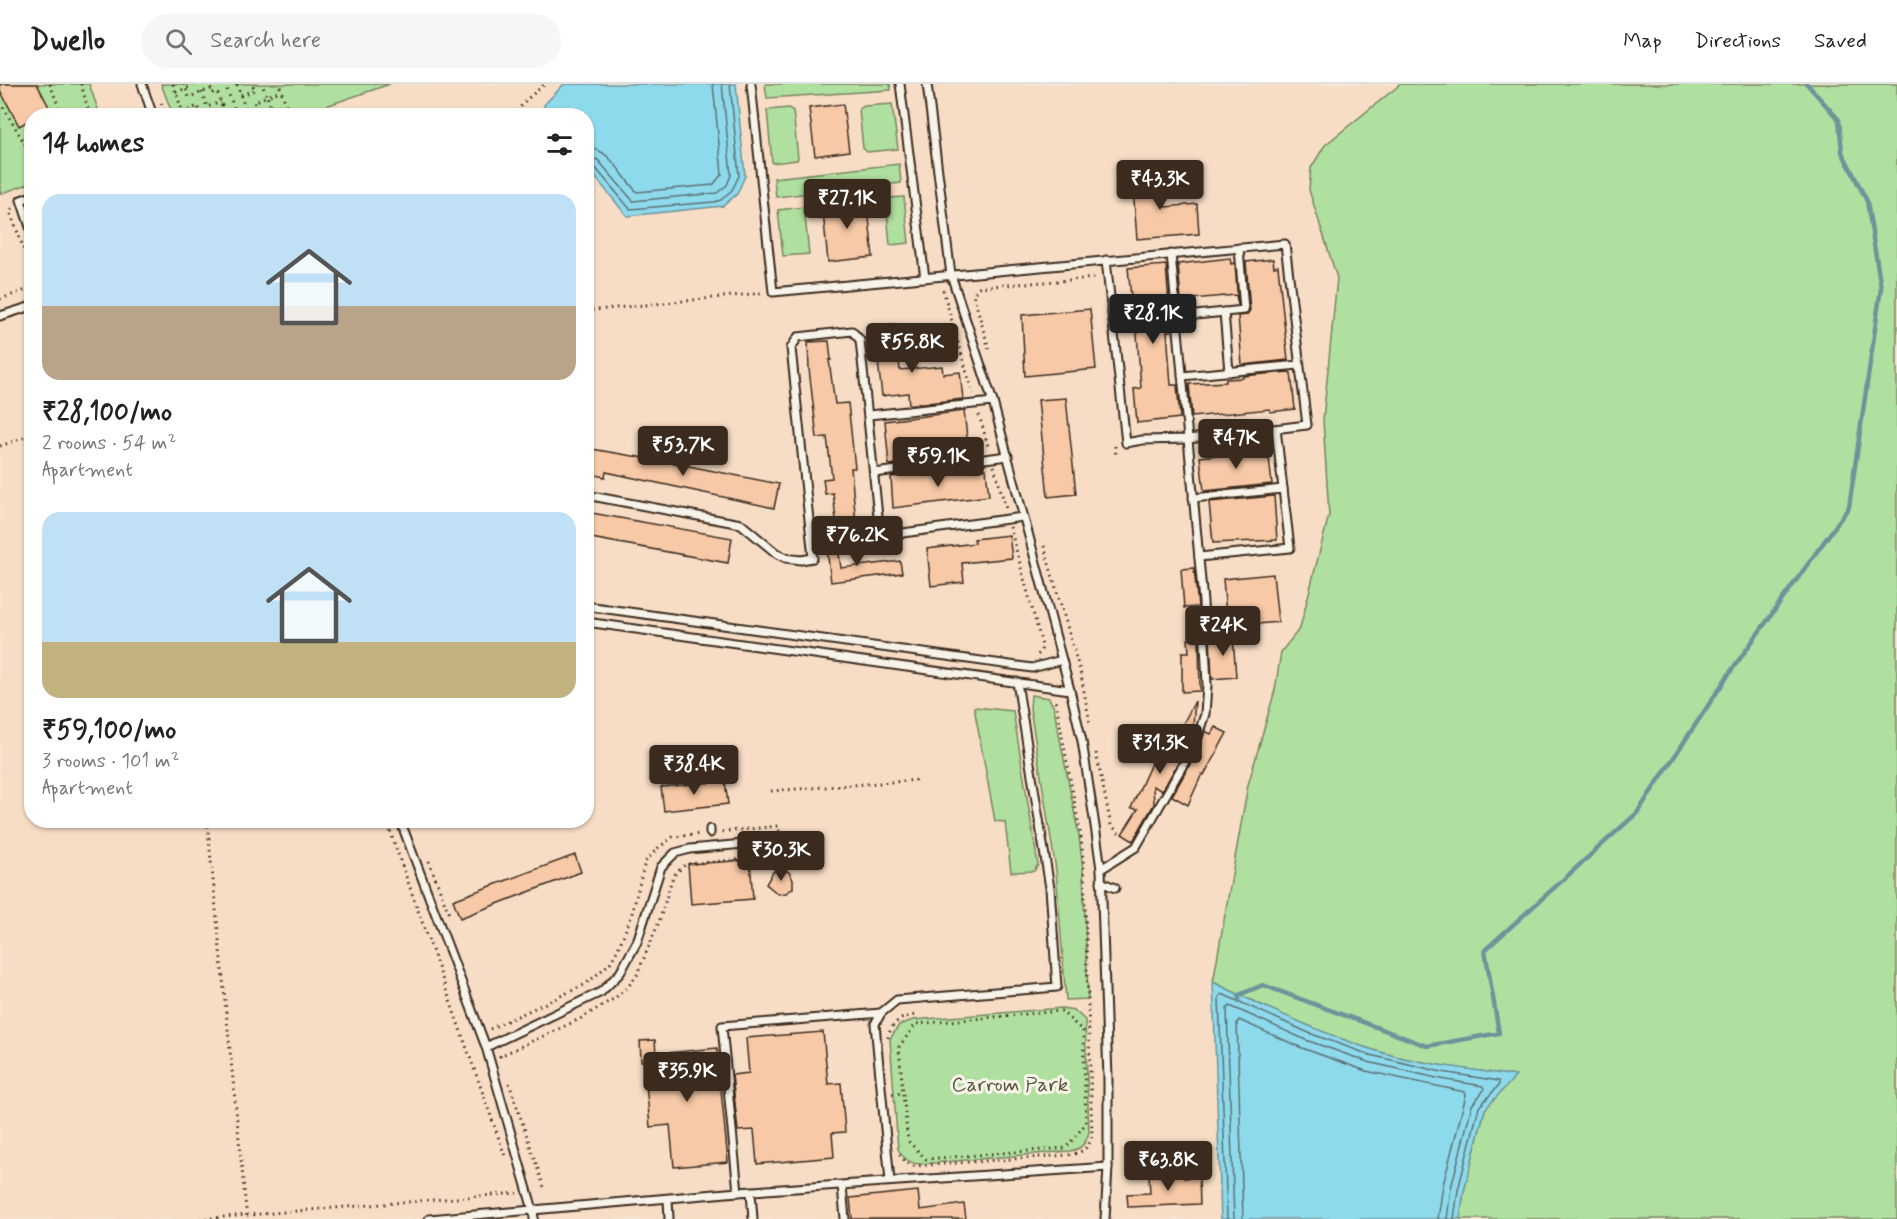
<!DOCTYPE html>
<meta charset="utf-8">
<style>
body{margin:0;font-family:Mynerve,sans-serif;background:#f6f6f6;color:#222;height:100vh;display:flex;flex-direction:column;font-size:22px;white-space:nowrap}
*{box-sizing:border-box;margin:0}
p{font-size:20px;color:#767676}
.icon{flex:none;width:33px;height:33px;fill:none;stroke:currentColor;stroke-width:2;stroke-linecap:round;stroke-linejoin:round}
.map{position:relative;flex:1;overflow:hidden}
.side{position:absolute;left:24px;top:24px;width:570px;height:720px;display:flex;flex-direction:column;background:#fff;border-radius:24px;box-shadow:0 2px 4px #0004}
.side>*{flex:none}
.price{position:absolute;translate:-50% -51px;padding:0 14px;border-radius:6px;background:#3b2a1e;color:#fff;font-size:20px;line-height:39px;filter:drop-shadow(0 2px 3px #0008)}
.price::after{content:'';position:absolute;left:50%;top:36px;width:18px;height:14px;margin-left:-9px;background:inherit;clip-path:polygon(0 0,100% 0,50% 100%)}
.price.on{background:#222;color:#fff}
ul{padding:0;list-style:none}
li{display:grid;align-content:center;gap:12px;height:318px;padding:0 18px}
li span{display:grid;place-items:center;height:186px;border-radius:18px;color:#555}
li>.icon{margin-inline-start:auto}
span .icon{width:108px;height:108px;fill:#fffc;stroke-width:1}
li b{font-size:26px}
h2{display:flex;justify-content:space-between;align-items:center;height:72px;padding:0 18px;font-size:26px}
header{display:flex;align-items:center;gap:36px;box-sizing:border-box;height:84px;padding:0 30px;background:#fff;border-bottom:2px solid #e0e0e0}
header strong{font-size:28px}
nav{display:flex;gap:33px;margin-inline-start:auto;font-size:21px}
.search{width:420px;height:54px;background:#f6f6f6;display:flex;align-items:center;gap:15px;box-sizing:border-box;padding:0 21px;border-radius:33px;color:#767676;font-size:22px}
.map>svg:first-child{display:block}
</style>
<header>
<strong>Dwello</strong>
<div class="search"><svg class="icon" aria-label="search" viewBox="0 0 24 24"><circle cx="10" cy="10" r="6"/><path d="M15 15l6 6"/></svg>Search here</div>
<nav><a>Map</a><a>Directions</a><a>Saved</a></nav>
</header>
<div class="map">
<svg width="1897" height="1135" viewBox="0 0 1897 1135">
<rect width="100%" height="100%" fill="#f7e6d4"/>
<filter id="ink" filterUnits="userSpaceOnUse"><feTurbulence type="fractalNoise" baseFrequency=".0167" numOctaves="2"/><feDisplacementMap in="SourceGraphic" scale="12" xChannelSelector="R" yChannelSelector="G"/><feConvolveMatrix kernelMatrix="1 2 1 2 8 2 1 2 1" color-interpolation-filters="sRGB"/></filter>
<g filter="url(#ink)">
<path fill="#f7ddc6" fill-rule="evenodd" d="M0,0h1399l-89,106 27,88 -14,142 6,95 -29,113 -19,24 -6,38 -27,95 -35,197 8,237h-1221zM32,32h554v704h-554z"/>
<g fill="#b0e09f" stroke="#76855e" stroke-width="1.5">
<polygon points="0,0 89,0 100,31 32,32 31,99 0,110"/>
<polygon points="161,0 390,0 300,31 173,31"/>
<polygon points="765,0 890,0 891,6 767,14"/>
<path d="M1399,0h498v1135h-437l4,-28 21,-82 30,-33c-48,-7 -99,-12 -145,-27 -54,-18 -106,-42 -157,-67l35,-197 27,-95 6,-38 19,-24 29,-113 -6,-95 14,-142 -28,-88 2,-22 14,-23 72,-58z"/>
<polygon points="892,20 898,65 867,68 863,64 859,25 864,22"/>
<polygon points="789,24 793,27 798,74 797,76 772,79 767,26"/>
<polygon points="899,80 901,99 776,113 774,94"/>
<polygon points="904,113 909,159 890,161 886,117 889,114"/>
<polygon points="804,123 809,170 783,172 778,126"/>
<polygon points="1031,611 1049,614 1054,624 1079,752 1083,786 1088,915 1066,916 1056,786 1030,624"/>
<polygon points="974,623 1013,627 1038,781 1034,787 1011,788 1005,738 995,737"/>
<path d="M1062,924l12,2 11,10 4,112c-3,11 -7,17 -19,19l-149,13c-11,0 -18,-5 -23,-15l-8,-110 9,-14 14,-5z"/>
</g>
<g fill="#8edaed" stroke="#6d949a" stroke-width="1.5">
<polygon points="564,0 736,0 745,92 737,110 723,122 627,132 587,83 586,32 544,32 543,30 544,21"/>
<path d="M1213,898c51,25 103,49 157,67 47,15 97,20 146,27l-31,33 -21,82 -4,28h-239z"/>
</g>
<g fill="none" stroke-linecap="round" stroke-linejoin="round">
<g stroke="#5c7071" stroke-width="1.5">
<path d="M586,63c24,1 36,30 51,45l76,-7 9,-11 -9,-90"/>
<polyline points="586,72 598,76 633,117 717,109 727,101 731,91 722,0"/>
<polyline points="586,79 594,82 630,125 714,118 721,116 732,106 739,92 730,0"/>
<polyline points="1227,1135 1219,913 1222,910 1309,949 1370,971 1442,988 1499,997 1499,1001 1479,1023 1458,1106 1454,1135"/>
<polyline points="1234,1135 1227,925 1230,922 1306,956 1368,978 1441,995 1483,1002 1484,1006 1472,1021 1451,1104 1447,1135"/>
<polyline points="1243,1135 1237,939 1239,936 1302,964 1366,987 1465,1008 1466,1011 1443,1101 1438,1135"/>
</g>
<polyline stroke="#6d949a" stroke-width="4.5" points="1239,917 1239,911 1263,901 1427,962 1499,949 1485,866 1637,729 1731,587 1849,423 1881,204 1867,117 1842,68 1839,36 1807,0"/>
</g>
<g fill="#f7c9a6" stroke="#3b2a1e" stroke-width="1.5">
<polygon points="0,0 37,0 50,25 38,32 32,32 32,35 19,42 0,6"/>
<polygon points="843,20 849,67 815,72 809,24"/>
<polygon points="1163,89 1165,123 1197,120 1199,150 1137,155 1132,91"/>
<polygon points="867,114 873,173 828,178 822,118"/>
<polygon points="1230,174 1231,180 1235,179 1238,221 1236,211 1181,216 1178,180"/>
<polygon points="1273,175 1274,183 1278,182 1288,276 1242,281 1238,232 1247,231 1250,226 1246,178"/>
<polygon points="1166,181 1171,247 1167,247 1171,301 1177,301 1180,334 1137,339 1134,305 1141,304 1137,250 1134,222 1132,222 1128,184"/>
<polygon points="1090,225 1096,285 1025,292 1022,231"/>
<polygon points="895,240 900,286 942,282 943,290 960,288 963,315 909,321 908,309 882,312 874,242"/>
<polygon points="829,257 831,276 829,276 835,320 848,319 855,384 851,384 857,451 838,453 833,409 825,410 823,395 832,394 827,353 817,354 809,285 808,258"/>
<polygon points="1289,288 1291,289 1295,325 1270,328 1270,325 1192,333 1189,300 1226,298 1226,295 1243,294 1243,292"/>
<polygon points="1066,314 1076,410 1048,413 1038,316"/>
<polygon points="964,327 968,362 912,368 913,378 889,381 885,337"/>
<polygon points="586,364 674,379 779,400 774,424 606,388 605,393 586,389"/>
<polygon points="1268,365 1272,400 1204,407 1200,373"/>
<polygon points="986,385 989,412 893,424 891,393 915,390 924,390 924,392"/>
<polygon points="1274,412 1277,456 1213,459 1209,418"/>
<polygon points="586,428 732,454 728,479 586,453"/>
<polygon points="1009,451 1012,474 962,479 964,498 931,502 927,465 975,459 974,455"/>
<polygon points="837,456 841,484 900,477 902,489 831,498 826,457"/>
<polygon points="1194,484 1198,523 1184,524 1181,485"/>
<polygon points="1273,490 1278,538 1227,543 1223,495"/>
<polygon points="1233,552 1236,593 1212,595 1210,553"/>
<polygon points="1199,554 1200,607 1182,608 1182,568 1189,568 1188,555"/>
<polygon points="1195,617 1193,641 1195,642 1190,658 1162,707 1153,702 1154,720 1133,757 1122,750 1138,725 1131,724 1158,664 1167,670"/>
<polygon points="1215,643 1227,649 1204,691 1202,690 1188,721 1172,712 1200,663 1205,647 1211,650"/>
<polygon points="725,697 728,720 664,727 661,703"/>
<polygon points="575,771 581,788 460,834 453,816"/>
<polygon points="750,776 753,815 691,820 688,780"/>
<polygon points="781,785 789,788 793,796 793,804 786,809 778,810 766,800 773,788"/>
<polygon points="823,948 828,1000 841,999 845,1048 832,1049 834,1073 757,1080 754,1046 738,1047 732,991 749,989 746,954"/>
<polygon points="655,956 656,970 717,964 728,1078 674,1083 670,1041 650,1043 644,977 641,977 640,957"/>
<polygon points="1184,1091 1184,1094 1199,1093 1200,1120 1128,1123 1127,1110 1150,1109 1149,1092"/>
<polygon points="918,1107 920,1126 964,1120 966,1135 852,1135 850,1114"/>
</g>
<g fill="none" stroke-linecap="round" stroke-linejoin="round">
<g stroke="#3b2a1e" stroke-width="11">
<g id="service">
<polyline points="142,0 153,32"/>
<polyline points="751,0 773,208 1285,160 1307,341 1188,355 1142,356 1126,359 1106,176"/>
<polyline points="900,0 925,194"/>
<polyline points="927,0 951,191 993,318 1070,606 1082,657 1095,742 1101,785 1108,995 1108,1083 1105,1135"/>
<polyline points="32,112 21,116 32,149"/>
<polyline points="1224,228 1229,288"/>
<polyline points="0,232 32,222"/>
<polyline points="1177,233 1244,226 1239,164"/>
<polyline points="1182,292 1299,281"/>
<polyline points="869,331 993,318"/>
<polyline points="874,389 1008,372"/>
<polyline points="586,411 741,440 776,469 786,474 801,476 813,474 791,264 798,253 852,247 860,256 880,452 1023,433"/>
<polyline points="1193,414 1283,405"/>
<polyline points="1199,473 1290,464 1276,345"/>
<polyline points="586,522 1032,584 1062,576"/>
<polyline points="586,538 1070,606"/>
<polyline points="400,736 486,963 533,1126 534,1135"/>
<polyline points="710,745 710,749"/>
<polyline points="1101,785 1136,763 1195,660 1205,630 1207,601 1203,518 1171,170"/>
<polyline points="1101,798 1115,804"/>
<polyline points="486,963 601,908 620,889 637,858 661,783 675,769 690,765 765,758"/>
<polyline points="890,1097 875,940 881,929 897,916 1057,903 1050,804 1017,598"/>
<polyline points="842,1102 845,1135"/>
<polyline points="738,1108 722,942 881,929"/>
<polyline points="751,1108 753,1135"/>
<polyline points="668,1115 669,1135"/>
<polyline points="429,1135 738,1108 1108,1083"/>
</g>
</g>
<g stroke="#3b2a1e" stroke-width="3" stroke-dasharray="1.5 4.5" stroke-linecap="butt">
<polyline points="50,0 62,32"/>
<polyline points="81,0 90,32"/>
<polyline points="173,0 184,32"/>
<polyline points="184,0 189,13 211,5 212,9 217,8 226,32"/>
<polyline points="225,0 236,29"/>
<polyline points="176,8 197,0"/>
<polyline points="202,8 207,23 221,18"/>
<polyline points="241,11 255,6 252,0"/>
<polyline points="0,18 25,60 32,62"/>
<polyline points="161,19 166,32"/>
<polyline points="272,26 267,12 281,7"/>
<polyline points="183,28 198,22 201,32"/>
<polyline points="259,31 254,18 267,12 262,0"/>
<polyline points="215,32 216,32"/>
<polyline points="231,32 246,26 237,1 240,0"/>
<polyline points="258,32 286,21 279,0"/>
<polyline points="513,32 526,16 545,0"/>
<polyline points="12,124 11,130 32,188"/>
<polyline points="943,206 973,310"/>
<polyline points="0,215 32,204"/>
<polyline points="586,227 762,209"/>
<polyline points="989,265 973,210 979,203 1097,194"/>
<polyline points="979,331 989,365"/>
<polyline points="0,362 32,351"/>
<polyline points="1115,362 1116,372"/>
<polyline points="994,382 1006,425"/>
<polyline points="1010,443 1042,561 1041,568 1037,571"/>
<polyline points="1044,462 1081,591 1090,639"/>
<polyline points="1096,669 1111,741 1119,749"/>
<polyline points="771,707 919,696"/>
<polyline points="207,736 247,1135"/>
<polyline points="386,736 505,1072"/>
<polyline points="429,777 449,830"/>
<polyline points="490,945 586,900 610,879 617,867 631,833 645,778 658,764 673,753 701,750"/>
<path d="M888,954c3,-16 14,-22 30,-23"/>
<polyline points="501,973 500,972 580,935 615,914 627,904 637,891 647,867 659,838 673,792 686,780 783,772 778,742 719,748"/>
<polyline points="509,999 545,1106"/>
<polyline points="892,1010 903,1009 908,1057 926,1075 1066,1064 1086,1039 1083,947 1061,927 916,940 899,963 903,1009"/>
<path d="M899,1071l8,8 7,3 154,-11c14,-2 22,-7 24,-21l-8,-264 -3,-33 -25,-134 -3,-4"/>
<polyline points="199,1135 517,1109"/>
</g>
<use href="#service" stroke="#f7f3e8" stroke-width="7"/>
</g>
</g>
<g text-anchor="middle" stroke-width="6" stroke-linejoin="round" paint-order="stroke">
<g font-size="21" fill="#58583e" stroke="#f7f3e8">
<text x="1010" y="1007">Carrom Park</text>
</g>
</g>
</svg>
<b class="price" style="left:1160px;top:127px">₹43.3K</b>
<b class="price" style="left:847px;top:146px">₹27.1K</b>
<b class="price on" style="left:1153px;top:261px">₹28.1K</b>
<b class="price" style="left:912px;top:290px">₹55.8K</b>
<b class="price" style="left:1236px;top:386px">₹47K</b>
<b class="price" style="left:683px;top:393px">₹53.7K</b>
<b class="price" style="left:938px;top:404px">₹59.1K</b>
<b class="price" style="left:857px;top:483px">₹76.2K</b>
<b class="price" style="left:1223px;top:573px">₹24K</b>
<b class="price" style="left:1160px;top:691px">₹31.3K</b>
<b class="price" style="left:694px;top:712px">₹38.4K</b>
<b class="price" style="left:781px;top:798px">₹30.3K</b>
<b class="price" style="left:687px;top:1019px">₹35.9K</b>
<b class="price" style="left:1168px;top:1108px">₹63.8K</b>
<section class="side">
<h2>14 homes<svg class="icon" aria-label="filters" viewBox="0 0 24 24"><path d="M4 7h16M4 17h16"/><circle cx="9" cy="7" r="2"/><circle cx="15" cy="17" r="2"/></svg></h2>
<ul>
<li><span style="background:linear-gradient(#bfe0f5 60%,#b9a48a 0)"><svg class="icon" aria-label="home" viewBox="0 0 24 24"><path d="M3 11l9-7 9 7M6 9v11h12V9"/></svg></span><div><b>₹28,100/mo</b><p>2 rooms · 54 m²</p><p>Apartment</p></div></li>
<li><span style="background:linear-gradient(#bfe0f5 70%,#c2b280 0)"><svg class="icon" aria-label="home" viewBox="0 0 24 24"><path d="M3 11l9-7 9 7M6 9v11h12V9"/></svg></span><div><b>₹59,100/mo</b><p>3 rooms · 101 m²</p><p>Apartment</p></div></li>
</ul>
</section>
</div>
